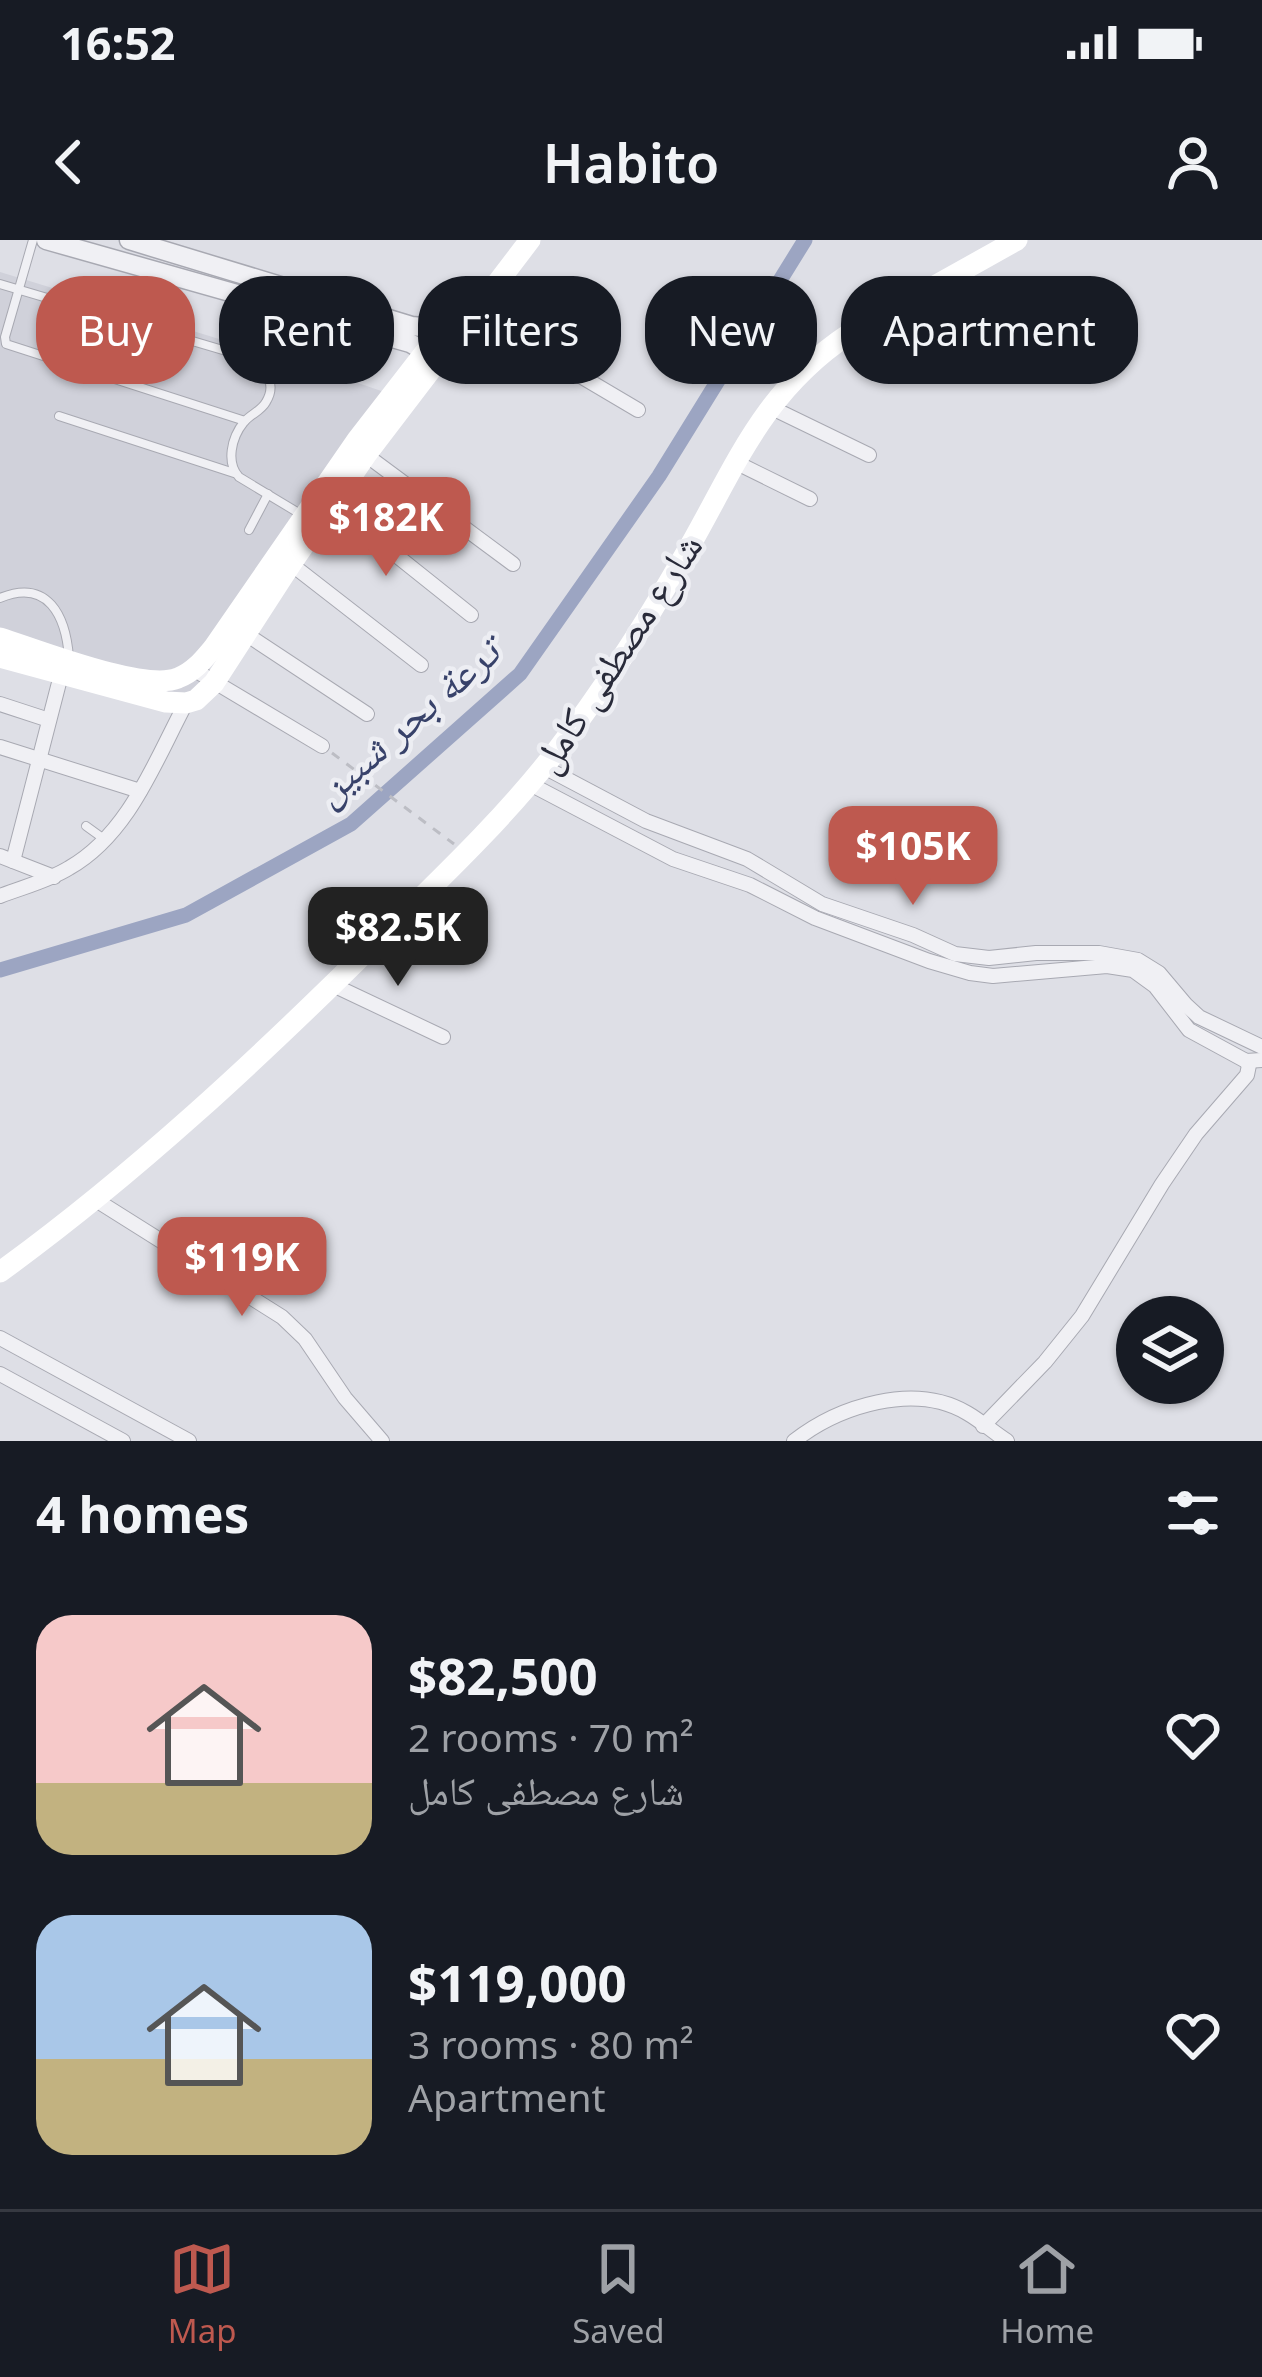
<!DOCTYPE html>
<meta charset="utf-8">
<style>
body{margin:0;font-family:"Noto Sans","Noto Naskh Arabic",sans-serif;background:#20242c;color:#f1f3f6;height:100vh;display:flex;flex-direction:column;font-size:45px;white-space:nowrap}
*{box-sizing:border-box;margin:0}
p{font-size:39px;color:#9ea1a6}
.icon{flex:none;width:66px;height:66px;fill:none;stroke:currentColor;stroke-width:2;stroke-linecap:round;stroke-linejoin:round}
.map{position:relative;height:1201px;overflow:hidden}
.sheet{display:flex;flex-direction:column;background:#171b24;flex:1}
.sheet>*{flex:none}
.banner{position:absolute;left:36px;top:36px;width:1191px;height:108px;display:flex;gap:24px}
.tools{position:absolute;left:1116px;top:1056px;display:grid;gap:24px}
.tools a{display:grid;place-items:center;width:108px;height:108px;border-radius:50%;background:#171b24;box-shadow:0 3px 9px #0004;font-size:60px}
.price{position:absolute;translate:-50% -102px;padding:0 27px;border-radius:24px;background:#be594f;color:#fff;font-size:39px;line-height:78px;filter:drop-shadow(0 3px 6px #0008)}
.price::after{content:'';position:absolute;left:50%;top:72px;width:36px;height:27px;margin-left:-18px;background:inherit;clip-path:polygon(0 0,100% 0,50% 100%)}
.price.selected{background:#222;color:#fff}
ul{padding:0;list-style:none}
li{display:flex;align-items:center;gap:36px;height:300px;padding:0 36px}
li span{display:grid;place-items:center;flex:none;width:336px;height:240px;border-radius:36px;color:#555}
li>.icon{margin-inline-start:auto}
span .icon{width:144px;height:144px;fill:#fffc;stroke-width:1}
li b{font-size:51px}
h2{display:flex;justify-content:space-between;align-items:center;height:144px;padding:0 36px;font-size:51px}
.pill{padding:0 42px;border-radius:48px;background:#171b24;box-shadow:0 3px 9px #0004;font-size:42px;line-height:108px}
.pill.selected{background:#be594f;color:#fff}
.status{display:flex;justify-content:space-between;align-items:center;height:84px;padding:0 60px;background:#171b24;direction:ltr}
.status svg{height:33px;fill:currentColor}
header{display:flex;justify-content:space-between;align-items:center;height:156px;padding:0 36px;background:#171b24;font-size:54px;font-weight:600}
.tab-bar{display:flex;justify-content:space-around;align-items:center;height:168px;border-top:3px solid #363941;background:#171b24;font-size:33px;color:#9ea1a6}
.tab-bar a{display:grid;justify-items:center;gap:6px}
.tab-bar .selected{color:#be594f}
.map>svg:first-child{display:block}
</style>
<div class="status"><b>16:52</b><svg viewBox="0 0 49 12"><path d="M0 12V9h3v3zM5 12V6h3v6zM10 12V3h3v9zM15 12V0h3v12zM26 1h20v11H26zM47 4h2v5h-2z"/></svg></div>
<header><svg class="icon" aria-label="back" viewBox="0 0 24 24"><path d="M15 5l-7 7 7 7"/></svg>Habito<svg class="icon" aria-label="person" viewBox="0 0 24 24"><circle cx="12" cy="8" r="4"/><path d="M4 21q1-7 8-7t8 7"/></svg></header>
<div class="map">
<svg width="1262" height="1201" viewBox="0 0 1262 1201">
<rect width="100%" height="100%" fill="#dedfe6"/>
<polygon fill="#d0d1da" points="0,32 317,129 396,156 188,460 0,392"/>
<g fill="none" stroke-linecap="round" stroke-linejoin="round">
<polyline stroke="#9ca5c2" stroke-width="15" points="0,730 186,675 351,584 520,434 659,236 805,0"/>
<g stroke="#a8a9b2" stroke-width="10">
<g id="service">
<polyline points="33,0 5,97 6,104 245,181"/>
<path d="M0,44l243,72c18,7 36,25 23,46 -5,9 -15,12 -22,20 -13,16 -18,41 -5,55l63,38"/>
<polyline points="59,176 234,233"/>
<polyline points="249,290 268,254"/>
<path d="M0,358c48,-20 66,18 69,60"/>
<polyline points="86,586 104,599"/>
</g>
</g>
<g stroke="#a8a9b2" stroke-width="16">
<g id="minor">
<polyline points="474,73 638,170"/>
<polyline points="770,167 869,215"/>
<polyline points="366,215 513,324"/>
<polyline points="737,223 810,259"/>
<polyline points="332,264 471,375"/>
<polyline points="291,324 421,425"/>
<polyline points="246,394 367,474"/>
<polyline points="193,429 322,506"/>
<polyline points="0,464 49,480"/>
<polyline points="0,507 140,551"/>
<polyline points="544,527 646,581 747,619 822,664 913,695 955,714 989,718 1036,713 1099,713 1138,720 1159,733 1186,765 1199,777 1262,807"/>
<polyline points="530,544 673,619 750,645 815,678 929,721 970,733 993,736 1107,726 1133,730 1155,746 1189,790 1246,821 1262,820"/>
<polyline points="0,616 54,637"/>
<polyline points="13,621 61,435"/>
<path d="M0,656c23,-9 48,-15 69,-28 60,-34 86,-107 117,-165"/>
<polyline points="333,745 443,797"/>
<polyline points="96,960 282,1077 305,1099 345,1158 382,1201"/>
<polyline points="0,1098 189,1201"/>
<polyline points="0,1134 123,1201"/>
<polyline points="983,1186 1045,1122 1082,1076 1162,944 1196,894 1247,835 1249,825 1246,821"/>
<path d="M794,1201c45,-35 120,-59 173,-28 14,8 26,19 40,28"/>
</g>
</g>
<g stroke="#a8a9b2" stroke-width="21">
<g id="tertiary">
<polyline points="46,0 410,103 417,107 422,116"/>
<polyline points="129,0 412,86 431,88 449,83"/>
</g>
</g>
<polyline stroke="#bcbdc4" stroke-width="3" stroke-dasharray="9 9" stroke-linecap="butt" points="332,513 454,604"/>
<use href="#service" stroke="#f0f0f4" stroke-width="8"/>
<use href="#minor" stroke="#f0f0f4" stroke-width="14"/>
<use href="#tertiary" stroke="#f0f0f4" stroke-width="18"/>
<g stroke="#fff" stroke-width="21">
<path d="M0,398c38,12 144,54 178,40 16,-6 26,-19 36,-31l143,-207 107,-138"/>
<polyline points="0,417 166,462 186,463 196,460 214,443 291,324 366,215 530,0"/>
<path d="M0,1032c135,-98 258,-213 377,-331 62,-61 127,-122 181,-192 46,-60 87,-125 125,-191 51,-87 77,-165 166,-224l168,-94"/>
</g>
</g>
<g text-anchor="middle" stroke-width="9" stroke-linejoin="round" paint-order="stroke">
<g font-size="39" fill="#292b3a" stroke="#edeef3">
<text transform="translate(617 413) rotate(-57)" y="14">شارع مصطفى كامل</text>
</g>
<g font-size="42" font-style="italic" fill="#38426a" stroke="#edeef3">
<text transform="translate(406 481) rotate(-41)" y="15">ترعة بحر شبين</text>
</g>
</g>
</svg>
<div class="tools">
<a><svg class="icon" aria-label="layers" viewBox="0 0 24 24"><path d="M12 4l9 5-9 5-9-5zM3 14l9 5 9-5"/></svg></a>
</div>
<b class="price" style="left:386px;top:339px">$182K</b>
<b class="price" style="left:913px;top:668px">$105K</b>
<b class="price selected" style="left:398px;top:749px">$82.5K</b>
<b class="price" style="left:242px;top:1079px">$119K</b>
<div class="banner">
<a class="pill selected">Buy</a>
<a class="pill">Rent</a>
<a class="pill">Filters</a>
<a class="pill">New</a>
<a class="pill">Apartment</a>
</div>
</div>
<section class="sheet">
<h2>4 homes<svg class="icon" aria-label="filters" viewBox="0 0 24 24"><path d="M4 7h16M4 17h16"/><circle cx="9" cy="7" r="2"/><circle cx="15" cy="17" r="2"/></svg></h2>
<ul>
<li><span style="background:linear-gradient(#f6c9c9 70%,#c2b280 0)"><svg class="icon" aria-label="home" viewBox="0 0 24 24"><path d="M3 11l9-7 9 7M6 9v11h12V9"/></svg></span><div><b>$82,500</b><p>2 rooms · 70 m²</p><p>شارع مصطفى كامل</p></div><svg class="icon" aria-label="heart" viewBox="0 0 24 24"><path d="M12 20l-8-8c-3-5 5-10 8-4 3-6 11-1 8 4z"/></svg></li>
<li><span style="background:linear-gradient(#a9c7e8 60%,#c2b280 0)"><svg class="icon" aria-label="home" viewBox="0 0 24 24"><path d="M3 11l9-7 9 7M6 9v11h12V9"/></svg></span><div><b>$119,000</b><p>3 rooms · 80 m²</p><p>Apartment</p></div><svg class="icon" aria-label="heart" viewBox="0 0 24 24"><path d="M12 20l-8-8c-3-5 5-10 8-4 3-6 11-1 8 4z"/></svg></li>
</ul>
</section>
<nav class="tab-bar">
<a class="selected"><svg class="icon" aria-label="map" viewBox="0 0 24 24"><path d="M3 6l6-2 6 2 6-2v14l-6 2-6-2-6 2zM9 4v14M15 6v14"/></svg>Map</a>
<a><svg class="icon" aria-label="saved" viewBox="0 0 24 24"><path d="M7 4h10v16l-5-4-5 4z"/></svg>Saved</a>
<a><svg class="icon" aria-label="home" viewBox="0 0 24 24"><path d="M3 11l9-7 9 7M6 9v11h12V9"/></svg>Home</a>
</nav>
